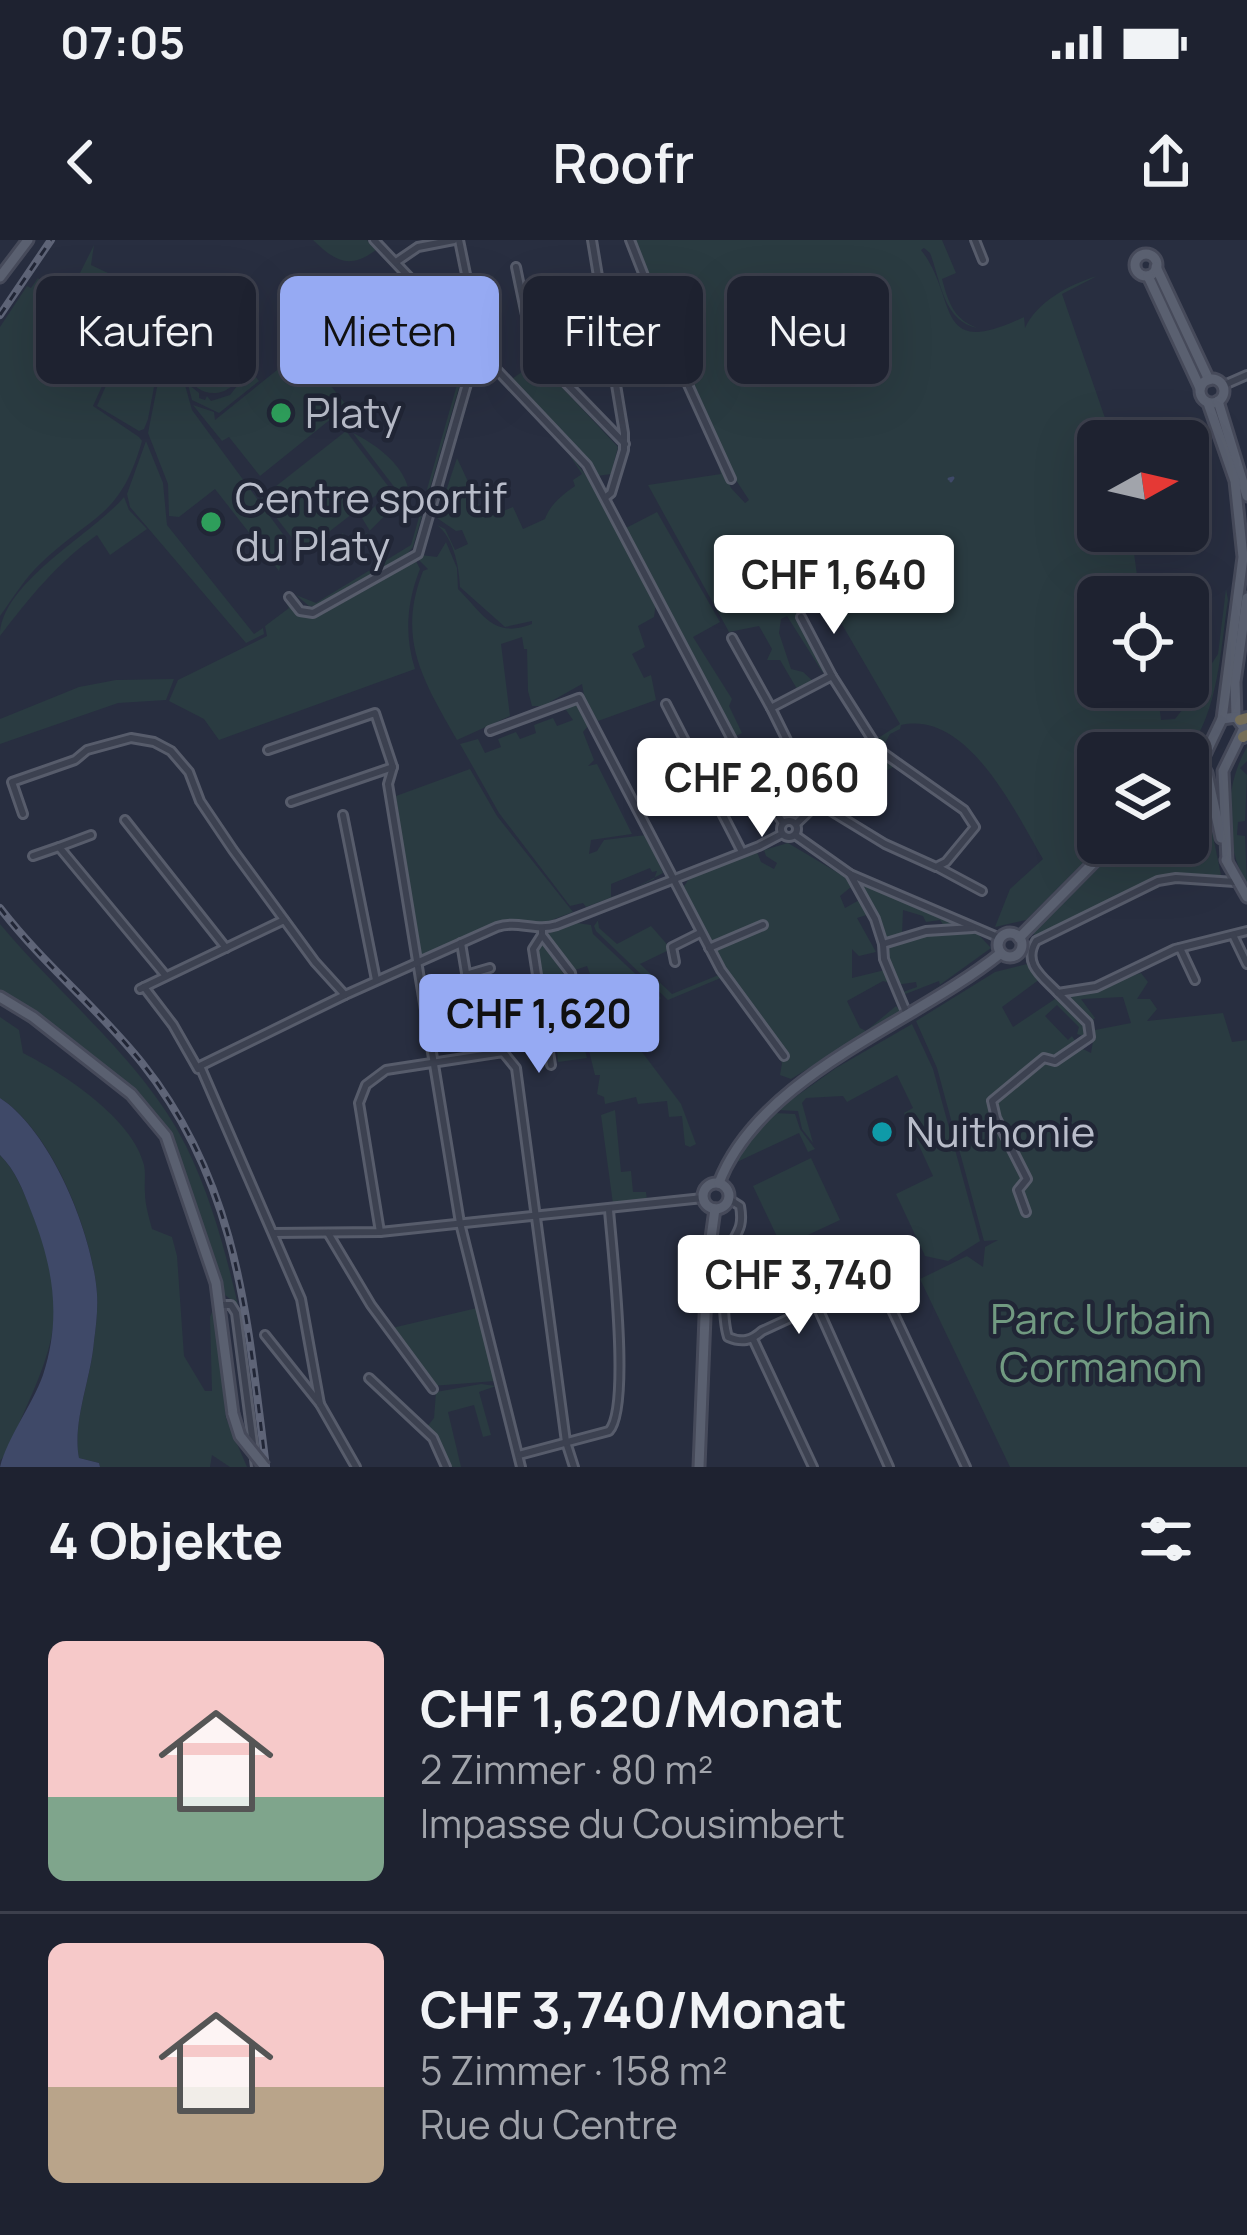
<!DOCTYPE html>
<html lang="de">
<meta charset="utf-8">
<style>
body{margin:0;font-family:Manrope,sans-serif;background:#262a38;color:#f1f3f6;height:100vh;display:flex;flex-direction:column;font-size:45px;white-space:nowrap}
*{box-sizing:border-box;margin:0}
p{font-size:39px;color:#a1a4ab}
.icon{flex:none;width:66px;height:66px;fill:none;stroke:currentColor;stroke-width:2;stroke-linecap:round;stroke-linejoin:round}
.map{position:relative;height:1227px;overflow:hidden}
.panel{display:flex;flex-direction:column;background:#1e2230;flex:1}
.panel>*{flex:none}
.banner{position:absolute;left:36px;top:36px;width:1176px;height:108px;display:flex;gap:24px}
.needle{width:78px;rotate:82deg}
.fabs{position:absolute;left:1077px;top:180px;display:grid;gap:24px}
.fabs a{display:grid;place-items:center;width:132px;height:132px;border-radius:18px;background:#1e2230;box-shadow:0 12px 48px #0002,0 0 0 3px #3c3f4c;font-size:60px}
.price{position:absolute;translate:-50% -102px;padding:0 27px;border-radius:12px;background:#fff;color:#222;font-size:39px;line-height:78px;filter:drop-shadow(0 3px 6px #0008)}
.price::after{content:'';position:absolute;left:50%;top:72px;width:36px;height:27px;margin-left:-18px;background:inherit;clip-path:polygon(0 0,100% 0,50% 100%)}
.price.active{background:#96aaf3;color:#111}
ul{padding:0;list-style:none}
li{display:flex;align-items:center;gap:36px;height:300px;padding:0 48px}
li+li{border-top:3px solid #3c3f4c}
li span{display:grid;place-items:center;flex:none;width:336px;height:240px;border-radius:18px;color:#555}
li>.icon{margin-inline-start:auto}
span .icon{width:144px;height:144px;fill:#fffc;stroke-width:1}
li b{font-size:51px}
h2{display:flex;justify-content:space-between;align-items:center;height:144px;padding:0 48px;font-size:51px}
.tag{padding:0 42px;border-radius:18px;background:#1e2230;box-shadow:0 12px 48px #0002,0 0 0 3px #3c3f4c;font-size:42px;line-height:108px}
.tag.active{background:#96aaf3;color:#111}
.status{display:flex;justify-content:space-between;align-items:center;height:84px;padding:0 60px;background:#1e2230;direction:ltr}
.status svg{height:33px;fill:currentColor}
header{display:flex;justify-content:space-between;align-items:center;height:156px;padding:0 48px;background:#1e2230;font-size:54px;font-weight:600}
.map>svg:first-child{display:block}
</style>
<div class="status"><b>07:05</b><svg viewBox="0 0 49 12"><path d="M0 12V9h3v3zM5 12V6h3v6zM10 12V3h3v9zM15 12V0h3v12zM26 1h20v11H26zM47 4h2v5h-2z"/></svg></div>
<header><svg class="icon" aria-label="back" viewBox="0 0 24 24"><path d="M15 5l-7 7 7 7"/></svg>Roofr<svg class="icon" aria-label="share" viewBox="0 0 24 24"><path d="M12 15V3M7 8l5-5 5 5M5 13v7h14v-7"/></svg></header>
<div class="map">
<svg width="1247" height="1227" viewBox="0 0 1247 1227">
<rect width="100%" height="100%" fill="#282e40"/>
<g fill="#2a3b41">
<path d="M313,0h54l9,10c-27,20 -41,11 -63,-10z"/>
<path d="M632,0h310l14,33 -14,6c7,26 13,41 36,49 -35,-6 -37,-47 -48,-75l-6,-5 -3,2c38,48 11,111 103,67l1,11c12,-26 43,-43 72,-52l-35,18 51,147h-15v90h33l9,66h-42v90h59l4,33 14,-1 18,-23 -1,-21 13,-1 13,-20 8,-65 2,11c-8,52 -9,110 -41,153h-89v90h5l-77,77 -31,7 15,-38 33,-30c-28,-47 -75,-149 -142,-134l-1,4 -10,5 -7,13 3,5 -11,-12 25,-16 -74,-127 -18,3 -10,13 3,13 23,40 -1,7 -36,-57 -6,3 -2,14 12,36 12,3 12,11 -18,6 -17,-29h-13l5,-11 -13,-23 -30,6 -81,-147 73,-11 -10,-34 20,48 14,15 4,-3 -19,-29 -37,-79z"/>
<polygon points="94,5 91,25 178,66 186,50 204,58 178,83 116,48 78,37"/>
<path d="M382,16c27,28 86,74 82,114l-51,177 -6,7 -92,52h-6l-13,-11 20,8 95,-58 52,-181 -9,-29z"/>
<path d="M38,38l5,6 62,20 58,30 2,-3 4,5 -6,3 -53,-26 -3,10 20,8 -34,75 46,31 3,4c-22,77 -48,72 -101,122 -16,15 -28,35 -41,53v-289l27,-41 4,2z"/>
<path d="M235,43l-27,28 45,48 -2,12 8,10 -40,32 -27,-13 -4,-16 11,9v5l6,2 2,-4 4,5 19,-6 19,-24c-9,7 -19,21 -33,22 -26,2 -38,-29 -38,-50l20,-17 17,1 36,35 -35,-38 -15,-1 -5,-4 13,-16 -28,28 6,2 -11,9 -2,15 -7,-10 29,-36z"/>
<polygon points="587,60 598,61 605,98 567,105 560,66"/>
<polygon points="131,89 157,102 161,110 148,179 144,189 139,191 97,166"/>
<polygon points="302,110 347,166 260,236 229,197 222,201 193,165 214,172 215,180"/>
<polygon points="164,112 183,138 192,170 288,301 279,331 215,249 179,277 169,276 168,244 148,193"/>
<polygon points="537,121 618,207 611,234 597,236 512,139"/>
<polygon points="346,191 388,246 303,312 261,258"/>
<path d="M353,193c23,11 54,34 56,61 -24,19 -40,40 -64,59l-15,-15 6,1 7,-6 3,8 6,1 18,-11 -8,-13 33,-30z"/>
<polygon points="146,201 163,243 167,285 254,394 263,388 264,394 246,403 130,267 127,254"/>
<path d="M565,208l32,42 59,113 -2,14 -16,9 7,21 -13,7 12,24 7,-3 5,25 -58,21 -13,-20 -3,-17 -32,18 1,4h-19l-4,-15 -1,-42h-3l-2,-12 -21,7 9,72 -53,24c-33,-59 -61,-100 -34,-169l5,-2 -11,-11 4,-3 16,2 9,-15 11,26 1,21c26,26 36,50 74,35v-3l-27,6 -45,-40c-1,-22 -7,-50 -23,-62l8,4 10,21 13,-6 -6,-14 -6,1 -19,-13 20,-60 28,60 28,-11 10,22 22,-10c4,-13 18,-25 30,-33l-2,-6 9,-6z"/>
<path d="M124,257l5,13 18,19 -37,26 -13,-20c-39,27 -68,63 -97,101 0,-53 93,-102 124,-139z"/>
<polygon points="657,272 720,382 693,397 732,459 729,466 742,493 734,497 626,288"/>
<path d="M416,321l4,8c-13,33 -16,65 -5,100l-196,71 -15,-21 -35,-18 9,-21 89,-44 -2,-10 24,-18 -3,-5 20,13 15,-1z"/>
<polygon points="174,439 166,460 118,463 0,504 0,479 79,447 116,440"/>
<polygon points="576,464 589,485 583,492 594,520 588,526 597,524 632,594 591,600 589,614 597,611 604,600 646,595 663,633 631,650 654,639 657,631 652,632 650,628 611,644 611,657 626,652 586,667 583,663 570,666 499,573 460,504 478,499 485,513 501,507 498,499 516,492 520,499 536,493 534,485 553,478 557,486 573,480 564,467"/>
<polygon points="869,504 893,527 862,543 843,525"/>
<path d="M1247,507v14l-7,7 7,7 -2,46 -7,1 -1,13 8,1 2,49c-23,-41 -24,-97 0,-138z"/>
<polygon points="470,529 497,576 573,672 544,683 505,680 419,716 396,556"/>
<polygon points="1188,542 1200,542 1203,547 1221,635 1154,637 1036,697 1033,693 1124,603 1188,603"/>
<polygon points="788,603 845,637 851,647 840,656 845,668 861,659 870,674 857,678 876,712 859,716 852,709 852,738 885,730 890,743 883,741 847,761 860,788 866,791 896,766 901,772 791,839 780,835 782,823 774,809 778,803 725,733 682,649 691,636 757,612 761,622 774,629 777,623 766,616 764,610"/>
<polygon points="855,643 859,643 964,688 944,686 940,680 926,682 923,676 903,670 902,695 886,700"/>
<polygon points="604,672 598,681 599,688 617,704 651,686 671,709 640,724 672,754 721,734 723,737 668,760 596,691 594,686"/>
<polygon points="577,683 591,685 593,694 661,758 627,792 681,864 696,904 690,907 685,905 682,876 669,877 667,861 638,864 636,857 605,864 604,857 597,854 600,835 595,835 571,738 580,738 613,776 638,766 632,761 626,766 615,767 587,737 590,734 587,726 572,731 547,694"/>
<path d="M0,684c59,71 145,139 186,222 25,51 39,104 52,159l-17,-13 -37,-125 -22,-46 -24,-27 -102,-80 -36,-22z"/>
<polygon points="942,691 976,692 991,708 909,767 940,745 939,741 903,755 903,752 917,747 916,742 896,745 887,708 926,693"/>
<polygon points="543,704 567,739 587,818 558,822 556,799 549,799 536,712"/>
<polygon points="1027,724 1040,739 1002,767 1013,787 1058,757 1085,784 1087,797 1077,794 1079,787 1057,765 1045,776 1068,800 1072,796 1079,807 1091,813 1095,790 1131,783 1123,757 1081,759 1095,778 1092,781 1067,757 1141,733 1148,742 1137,759 1150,759 1157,769 1147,781 1223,773 1232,802 1247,800 1247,1227 1010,1227 920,1039 967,1016 983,1027 985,1007 998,1000 984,1001 937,828 916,781 995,732"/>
<path d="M0,777l19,13 4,23c40,20 110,66 121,112 2,9 0,18 1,28 0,12 4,24 7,36l20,8 5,19 7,100 21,35h7l-2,-74 4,-10 12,111 21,49h-17l-18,-12 -2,12h-110l-1,-4 -20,-5c-7,-37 12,-78 15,-117 2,-15 4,-32 3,-47 -4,-60 -45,-163 -97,-196z"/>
<polygon points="912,784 933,829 980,1001 948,1021 925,1016 896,954 933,936 904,873 913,868 897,835 847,862 843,856 806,858 802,863 813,903 802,889 798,871 777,870 836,828"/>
<polygon points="615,870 621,932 631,931 633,952 646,952 647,961 613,964 601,875"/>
<polygon points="774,873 795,874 800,889 815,909 808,912 799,893 737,922 753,895"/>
<path d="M0,915c16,16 23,36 32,57 35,89 28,122 -11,207 -6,15 -10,30 -21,42z"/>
<polygon points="811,918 840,980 782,1007 753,946"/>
<polygon points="477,1068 495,1141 432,1146 392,1088"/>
<polygon points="481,1144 496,1146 479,1152 491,1195 483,1197 474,1165 448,1172 461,1227 448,1227 440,1206 427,1187 434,1178 436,1152"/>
</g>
<g fill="#3f4968">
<polygon points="199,88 205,90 233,129 231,137 222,144 202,140 181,110 182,103"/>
<path d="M0,858c51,33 93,136 97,196 1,15 -1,32 -3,47 -3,38 -22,81 -15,117l20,5 1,4h-100c8,-31 32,-61 43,-92 19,-58 10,-109 -12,-164 -8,-21 -15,-40 -31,-56z"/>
</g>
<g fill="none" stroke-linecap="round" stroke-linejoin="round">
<g stroke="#3f4968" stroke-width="3">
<polyline points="195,75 247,125"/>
<polyline points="949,239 953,238 951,241"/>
</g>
<g stroke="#575c6b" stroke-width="12">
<g id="minor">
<polyline points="374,0 587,225 747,528 783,583"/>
<polyline points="459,0 468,44"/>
<polyline points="592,0 624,193 624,210 611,253 606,257"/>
<polyline points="630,0 679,125 731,239"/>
<polyline points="975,0 983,20"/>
<polyline points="396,22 418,7 454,0"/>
<polyline points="516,27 533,109 625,204"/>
<polyline points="1222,146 1247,135"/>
<polyline points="289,357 300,371 313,373 418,314 477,109"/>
<polyline points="801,377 832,436"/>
<polyline points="732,398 771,468"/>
<polyline points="666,464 742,612"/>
<polyline points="490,491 579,458 721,730 784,816"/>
<polyline points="268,510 375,473 393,527 388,544 460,983 521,1227"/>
<polyline points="291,562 393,527"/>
<path d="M23,574l-11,-32 63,-22 12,-10 44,-12 23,4 17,9 18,21 11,29 33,49 82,112 30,33 152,-68c21,-7 39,5 60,-2l202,-79 23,-12"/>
<polyline points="343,575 376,740"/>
<polyline points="125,580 226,708"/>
<circle cx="789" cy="589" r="8"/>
<polyline points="796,584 818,563 885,604 936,627 946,622 975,587 964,570 879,510 832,436 771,468 818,563"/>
<polyline points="91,595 59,607 166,736"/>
<polyline points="795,595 850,634 1000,698"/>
<polyline points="33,616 59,607"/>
<polyline points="939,628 982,651"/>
<polyline points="850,634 875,679 883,704"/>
<path d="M1235,642l-59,-4 -18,3 -122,60c-14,23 7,36 22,52l38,-6 79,-38 72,-18"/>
<polyline points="542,689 542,695 533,709 551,825"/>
<polyline points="542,695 571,733 587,805"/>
<polyline points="1233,695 1247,724"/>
<polyline points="461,703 466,733 464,751"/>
<polyline points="709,708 763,685"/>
<polyline points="1180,708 1195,740"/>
<polyline points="675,722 672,707 700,693"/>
<polyline points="466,735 490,728"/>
<polyline points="144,747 173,785 198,829"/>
<polyline points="140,749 284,680"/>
<polyline points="907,774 884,719 883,704 926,691 973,688"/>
<path d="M729,959l11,7c4,22 -3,26 -12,44 -7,15 -5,72 0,87 14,6 23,4 34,-6l145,-67"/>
<polyline points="1026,972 1018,950 1027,939 996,878 992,861 1044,818 1055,821 1090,797 1088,783 1058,753"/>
<polyline points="380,992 359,863 366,845 386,830 503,812 516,828 566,1202 574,1227"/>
<polyline points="273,993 380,992 703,958"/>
<polyline points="328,993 371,1065 433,1149"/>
<polyline points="877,1038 966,1227"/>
<polyline points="220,1065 231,1065 236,1073 256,1227"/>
<polyline points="817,1066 889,1227"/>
<polyline points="265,1095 320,1164 356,1227"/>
<polyline points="753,1099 813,1227"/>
<polyline points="369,1138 433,1198 446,1227"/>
<polyline points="320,1164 301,1059 200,826 345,755"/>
<path d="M519,1215l90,-24c22,-24 3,-181 0,-221"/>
</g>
</g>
<g stroke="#464a5a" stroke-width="15">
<g id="major">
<circle cx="1146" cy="25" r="11"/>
<polyline points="1156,27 1209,140"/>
<polyline points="1148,36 1200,148"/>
<polyline points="0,37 28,0"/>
<circle cx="1212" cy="151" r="12"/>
<polyline points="1218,161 1247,256"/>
<polyline points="1236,477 1235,442 1247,358"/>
<polyline points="1222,479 1236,477 1244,488 1223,531 1227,621"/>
<polyline points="1201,523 1222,479 1243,317 1235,241 1208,163"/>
<polyline points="1201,523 1207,533 1221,598"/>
<polyline points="1226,620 1247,657"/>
<circle cx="1010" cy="705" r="12"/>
<polyline points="1019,698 1113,603"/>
<polyline points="0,757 33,777 131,854 166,896 216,1043 233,1174"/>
<circle cx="716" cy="956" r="13"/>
<path d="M719,943c41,-108 194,-159 282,-230"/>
<polyline points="699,1227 707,1027 715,969"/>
</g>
</g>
<g stroke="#444958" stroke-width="16">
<g id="highway">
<polyline points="1240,480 1247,478"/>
<polyline points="1243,497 1247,495"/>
</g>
</g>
<use href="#minor" stroke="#3c4150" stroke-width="6"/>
<use href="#major" stroke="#5a6070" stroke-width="9"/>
<use href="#highway" stroke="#766f59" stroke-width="10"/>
<g stroke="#5e6477" stroke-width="8">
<g id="rail">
<polyline points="0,75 51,0"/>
<path d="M0,668c43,56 98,100 142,155 97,122 105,256 124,404"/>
</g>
</g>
<use href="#rail" stroke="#212636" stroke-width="3" stroke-dasharray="9" stroke-linecap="butt"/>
<g stroke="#464a5a" stroke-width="15" stroke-linecap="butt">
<polyline id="major-bridge" points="233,1174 240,1196 265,1227"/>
</g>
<use href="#major-bridge" stroke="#5a6070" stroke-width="9"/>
</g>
<g fill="#2e9e5b" stroke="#212636" stroke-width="4.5">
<circle cx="281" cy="173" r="12"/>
<circle cx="211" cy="282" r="12"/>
</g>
<circle fill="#0f9aa8" stroke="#212636" stroke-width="4.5" cx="882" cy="892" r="12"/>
<g text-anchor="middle" stroke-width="9" stroke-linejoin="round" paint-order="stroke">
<g font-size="42" fill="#b9bdca" stroke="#212636" text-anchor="start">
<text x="305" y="188">Platy</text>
<text x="235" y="273">Centre sportif<tspan x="235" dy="48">du Platy</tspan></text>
<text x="906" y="907">Nuithonie</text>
</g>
<g font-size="42" fill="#719a81" stroke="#212636">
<text x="1101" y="1094">Parc Urbain<tspan x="1101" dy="48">Cormanon</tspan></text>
</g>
</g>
</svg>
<div class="fabs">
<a><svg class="needle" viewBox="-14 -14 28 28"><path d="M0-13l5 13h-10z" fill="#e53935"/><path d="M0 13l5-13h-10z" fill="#a1a4ab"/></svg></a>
<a><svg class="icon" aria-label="locate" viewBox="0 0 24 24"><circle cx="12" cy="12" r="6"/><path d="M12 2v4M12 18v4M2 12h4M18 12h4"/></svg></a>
<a><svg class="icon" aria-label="layers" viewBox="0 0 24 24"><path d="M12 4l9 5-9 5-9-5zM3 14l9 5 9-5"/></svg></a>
</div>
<b class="price" style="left:834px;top:397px">CHF 1,640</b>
<b class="price" style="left:762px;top:600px">CHF 2,060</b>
<b class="price active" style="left:539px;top:836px">CHF 1,620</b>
<b class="price" style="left:799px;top:1097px">CHF 3,740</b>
<div class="banner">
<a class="tag">Kaufen</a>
<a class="tag active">Mieten</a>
<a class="tag">Filter</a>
<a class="tag">Neu</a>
</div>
</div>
<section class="panel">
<h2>4 Objekte<svg class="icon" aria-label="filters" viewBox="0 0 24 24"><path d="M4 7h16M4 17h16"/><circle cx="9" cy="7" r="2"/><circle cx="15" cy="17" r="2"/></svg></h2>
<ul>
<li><span style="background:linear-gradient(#f6c9c9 65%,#7fa58c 0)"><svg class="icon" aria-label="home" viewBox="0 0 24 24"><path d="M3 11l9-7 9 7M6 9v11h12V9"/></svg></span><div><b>CHF 1,620/Monat</b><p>2 Zimmer · 80 m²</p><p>Impasse du Cousimbert</p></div></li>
<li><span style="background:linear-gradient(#f6c9c9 60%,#b9a48a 0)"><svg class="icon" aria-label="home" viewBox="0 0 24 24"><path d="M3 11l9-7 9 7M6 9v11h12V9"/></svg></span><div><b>CHF 3,740/Monat</b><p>5 Zimmer · 158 m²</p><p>Rue du Centre</p></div></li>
</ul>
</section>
